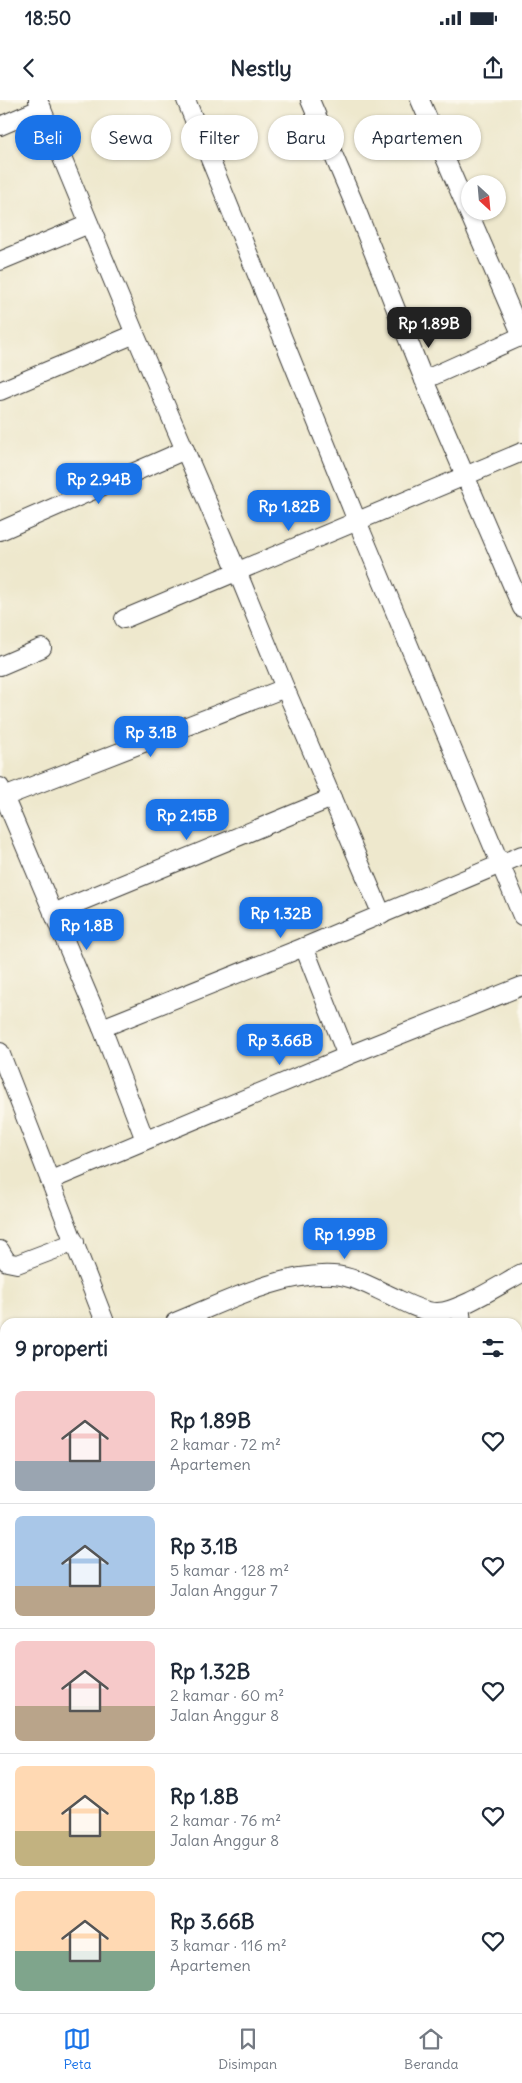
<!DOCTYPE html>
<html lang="id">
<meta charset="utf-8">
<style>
body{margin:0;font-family:Delius,sans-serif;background:#f6f6f7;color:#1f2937;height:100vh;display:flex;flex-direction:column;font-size:19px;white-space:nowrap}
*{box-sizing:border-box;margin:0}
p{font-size:16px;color:#747a83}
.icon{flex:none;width:28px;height:28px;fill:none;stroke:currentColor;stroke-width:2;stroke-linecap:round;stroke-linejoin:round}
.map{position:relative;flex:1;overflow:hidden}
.details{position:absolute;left:0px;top:1218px;width:522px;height:696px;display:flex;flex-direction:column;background:#fff;border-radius:15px 15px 0 0;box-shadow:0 1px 4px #0004}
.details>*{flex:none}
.banner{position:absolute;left:15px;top:15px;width:492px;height:45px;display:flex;gap:10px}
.needle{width:32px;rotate:154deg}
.tools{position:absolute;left:461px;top:75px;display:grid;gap:10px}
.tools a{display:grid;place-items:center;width:45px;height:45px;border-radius:50%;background:#fff;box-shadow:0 1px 4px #0004;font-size:25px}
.price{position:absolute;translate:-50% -42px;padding:0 11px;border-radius:10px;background:#1a73e8;color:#fff;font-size:16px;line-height:32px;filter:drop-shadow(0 1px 2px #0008)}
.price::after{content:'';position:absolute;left:50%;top:30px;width:15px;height:11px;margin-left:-8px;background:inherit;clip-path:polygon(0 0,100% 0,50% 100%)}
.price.on{background:#222;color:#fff}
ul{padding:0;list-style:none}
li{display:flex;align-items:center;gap:15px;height:125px;padding:0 15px}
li+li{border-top:1px solid #e0e1e3}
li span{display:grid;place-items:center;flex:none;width:140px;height:100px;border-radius:8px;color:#555}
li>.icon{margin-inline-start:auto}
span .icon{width:60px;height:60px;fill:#fffc;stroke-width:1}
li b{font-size:21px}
h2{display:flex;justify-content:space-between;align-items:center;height:60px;padding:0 15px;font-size:21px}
.pill{padding:0 18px;border-radius:22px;background:#fff;box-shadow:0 1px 4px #0004;font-size:18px;line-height:45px}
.pill.on{background:#1a73e8;color:#fff}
.status{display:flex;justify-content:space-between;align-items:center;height:35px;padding:0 25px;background:#fff;direction:ltr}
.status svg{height:14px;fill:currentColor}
header{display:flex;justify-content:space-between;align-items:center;height:65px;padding:0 15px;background:#fff;font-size:22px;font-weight:700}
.dock{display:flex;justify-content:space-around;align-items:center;height:70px;border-top:1px solid #e0e1e3;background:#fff;font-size:14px;color:#747a83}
.dock a{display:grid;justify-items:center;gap:2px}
.dock .on{color:#1a73e8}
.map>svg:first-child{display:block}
</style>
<div class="status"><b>18:50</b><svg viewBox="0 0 49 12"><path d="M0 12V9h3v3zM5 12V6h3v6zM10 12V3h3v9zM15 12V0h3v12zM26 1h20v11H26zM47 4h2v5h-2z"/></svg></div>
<header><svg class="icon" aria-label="back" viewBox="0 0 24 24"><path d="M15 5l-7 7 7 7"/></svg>Nestly<svg class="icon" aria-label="share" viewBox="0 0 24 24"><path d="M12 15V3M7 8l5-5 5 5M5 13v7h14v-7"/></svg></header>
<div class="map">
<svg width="522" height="1913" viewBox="0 0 522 1913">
<rect width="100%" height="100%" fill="#fbf7ec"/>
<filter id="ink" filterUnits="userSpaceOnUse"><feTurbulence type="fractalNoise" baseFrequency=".02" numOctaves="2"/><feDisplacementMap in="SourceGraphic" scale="10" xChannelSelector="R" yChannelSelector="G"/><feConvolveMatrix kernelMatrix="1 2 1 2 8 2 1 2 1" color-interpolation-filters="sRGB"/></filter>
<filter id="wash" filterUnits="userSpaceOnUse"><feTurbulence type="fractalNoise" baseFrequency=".0096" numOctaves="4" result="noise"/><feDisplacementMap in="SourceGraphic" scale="20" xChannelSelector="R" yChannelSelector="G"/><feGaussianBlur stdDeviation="1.12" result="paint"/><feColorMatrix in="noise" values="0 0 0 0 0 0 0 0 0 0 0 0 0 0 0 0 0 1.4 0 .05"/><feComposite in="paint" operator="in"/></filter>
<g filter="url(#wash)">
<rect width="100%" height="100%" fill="#eee8cd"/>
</g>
<g filter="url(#ink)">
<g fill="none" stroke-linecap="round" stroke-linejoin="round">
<g stroke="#3c3b37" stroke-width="20">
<g id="minor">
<polyline points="38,0 135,234 237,471 285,588 382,815"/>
<polyline points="186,0 357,421 522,816"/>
<polyline points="310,0 353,101 424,280 522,508"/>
<polyline points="420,0 522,236"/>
<polyline points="0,26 42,8"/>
<polyline points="0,161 89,124"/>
<polyline points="424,280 522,236"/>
<polyline points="0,291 135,234"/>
<polyline points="0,431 185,350"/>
<polyline points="124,519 522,352"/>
<polyline points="0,566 42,548"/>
<polyline points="0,687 102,928 145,1040"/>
<polyline points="4,697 285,588"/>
<polyline points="53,813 332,698"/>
<polyline points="304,847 347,956"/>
<polyline points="102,928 304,847 522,755"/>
<polyline points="0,952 105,1222"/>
<polyline points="51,1080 347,956 522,886"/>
<polyline points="0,1150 7,1162 17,1164 75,1142"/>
<polyline points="460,1206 462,1222"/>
<path d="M175,1222c48,-19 106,-50 158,-47 19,1 37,11 54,19 14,6 33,18 49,18 21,1 67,-29 86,-39"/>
<polyline points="0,1296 5,1294"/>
<polyline points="518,1363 522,1362"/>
<polyline points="518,1535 522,1550"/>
<polyline points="0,1753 5,1753"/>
<polyline points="518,1794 522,1795"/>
</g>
</g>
<use href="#minor" stroke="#fff" stroke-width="18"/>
</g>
</g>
</svg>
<div class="tools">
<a><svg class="needle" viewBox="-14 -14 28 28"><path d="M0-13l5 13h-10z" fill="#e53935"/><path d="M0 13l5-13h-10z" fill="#747a83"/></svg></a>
</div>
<b class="price on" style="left:429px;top:249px">Rp 1.89B</b>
<b class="price" style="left:99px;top:405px">Rp 2.94B</b>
<b class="price" style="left:289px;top:432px">Rp 1.82B</b>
<b class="price" style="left:151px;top:658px">Rp 3.1B</b>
<b class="price" style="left:187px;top:741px">Rp 2.15B</b>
<b class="price" style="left:281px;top:839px">Rp 1.32B</b>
<b class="price" style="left:87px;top:851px">Rp 1.8B</b>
<b class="price" style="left:280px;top:966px">Rp 3.66B</b>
<b class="price" style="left:345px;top:1160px">Rp 1.99B</b>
<div class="banner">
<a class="pill on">Beli</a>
<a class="pill">Sewa</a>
<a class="pill">Filter</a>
<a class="pill">Baru</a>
<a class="pill">Apartemen</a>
</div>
<section class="details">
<h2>9 properti<svg class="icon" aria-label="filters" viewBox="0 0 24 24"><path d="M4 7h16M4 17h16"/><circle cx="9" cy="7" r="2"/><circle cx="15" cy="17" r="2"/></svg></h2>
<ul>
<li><span style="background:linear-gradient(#f6c9c9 70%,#9aa5b1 0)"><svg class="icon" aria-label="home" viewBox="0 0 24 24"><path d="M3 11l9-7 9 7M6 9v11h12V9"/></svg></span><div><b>Rp 1.89B</b><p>2 kamar · 72 m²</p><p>Apartemen</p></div><svg class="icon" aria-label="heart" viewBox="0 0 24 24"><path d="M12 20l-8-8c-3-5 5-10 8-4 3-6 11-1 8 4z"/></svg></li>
<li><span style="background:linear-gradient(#a9c7e8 70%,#b9a48a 0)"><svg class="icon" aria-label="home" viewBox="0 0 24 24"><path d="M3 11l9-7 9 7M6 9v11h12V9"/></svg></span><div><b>Rp 3.1B</b><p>5 kamar · 128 m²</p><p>Jalan Anggur 7</p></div><svg class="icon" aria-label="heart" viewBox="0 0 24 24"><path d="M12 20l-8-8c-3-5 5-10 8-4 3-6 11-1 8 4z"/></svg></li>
<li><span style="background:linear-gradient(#f6c9c9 65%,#b9a48a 0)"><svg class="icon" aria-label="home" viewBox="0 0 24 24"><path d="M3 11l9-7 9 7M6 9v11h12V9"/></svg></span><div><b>Rp 1.32B</b><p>2 kamar · 60 m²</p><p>Jalan Anggur 8</p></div><svg class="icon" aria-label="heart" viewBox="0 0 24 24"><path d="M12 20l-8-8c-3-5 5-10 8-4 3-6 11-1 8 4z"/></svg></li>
<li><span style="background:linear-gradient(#ffd9b3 65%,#c2b280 0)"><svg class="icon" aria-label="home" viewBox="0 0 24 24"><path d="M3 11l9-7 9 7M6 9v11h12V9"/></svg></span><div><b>Rp 1.8B</b><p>2 kamar · 76 m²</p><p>Jalan Anggur 8</p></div><svg class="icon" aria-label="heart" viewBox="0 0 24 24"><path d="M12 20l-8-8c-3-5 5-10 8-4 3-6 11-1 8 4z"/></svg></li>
<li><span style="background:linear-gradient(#ffd9b3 60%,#7fa58c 0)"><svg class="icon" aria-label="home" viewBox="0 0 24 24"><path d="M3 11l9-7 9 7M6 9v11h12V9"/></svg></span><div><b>Rp 3.66B</b><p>3 kamar · 116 m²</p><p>Apartemen</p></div><svg class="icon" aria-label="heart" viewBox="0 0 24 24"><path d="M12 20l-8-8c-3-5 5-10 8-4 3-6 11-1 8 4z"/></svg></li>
</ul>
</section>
</div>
<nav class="dock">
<a class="on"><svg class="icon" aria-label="map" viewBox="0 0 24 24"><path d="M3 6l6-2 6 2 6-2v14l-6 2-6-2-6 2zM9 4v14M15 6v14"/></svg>Peta</a>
<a><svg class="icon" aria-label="saved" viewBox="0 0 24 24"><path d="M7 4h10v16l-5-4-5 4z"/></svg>Disimpan</a>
<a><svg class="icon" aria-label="home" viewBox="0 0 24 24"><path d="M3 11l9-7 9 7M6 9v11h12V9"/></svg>Beranda</a>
</nav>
